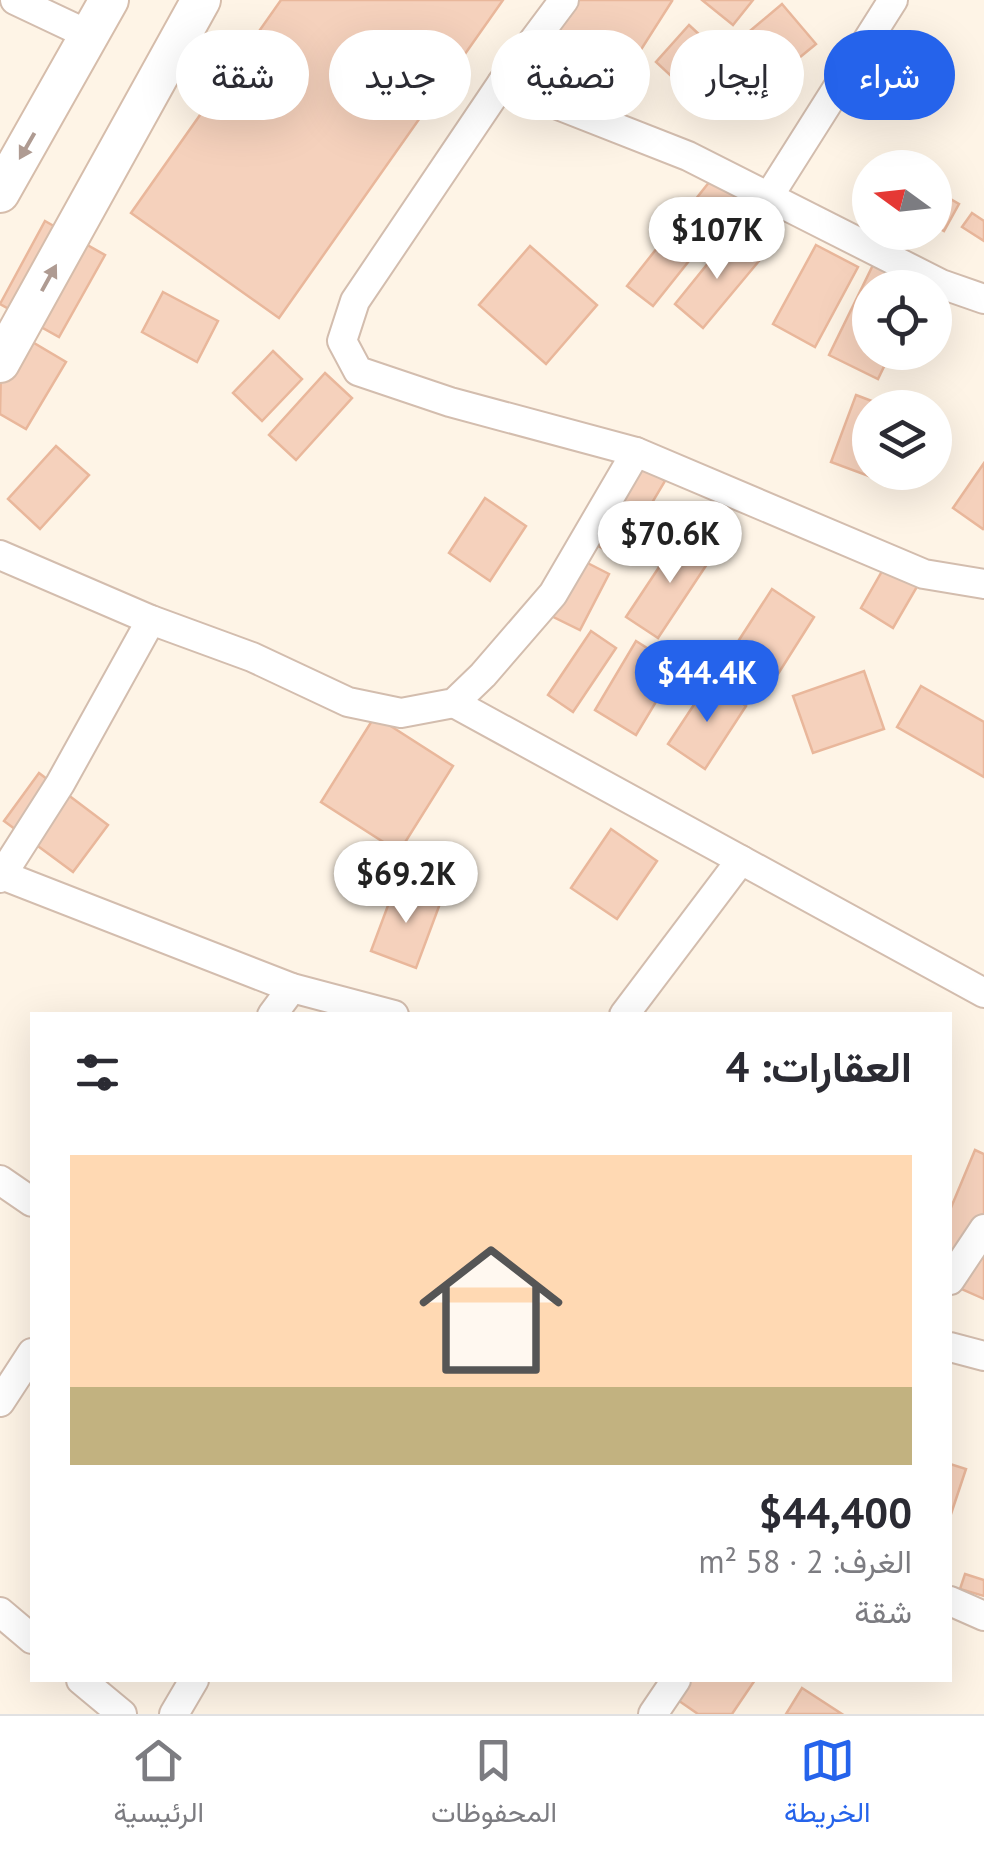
<!DOCTYPE html>
<html lang="ar">
<meta charset="utf-8">
<style>
body{margin:0;font-family:"PT Sans",Vazirmatn,sans-serif;background:#f7f7f7;color:#2b2b33;direction:rtl;height:100vh;display:flex;flex-direction:column;font-size:38px;white-space:nowrap}
*{box-sizing:border-box;margin:0}
p{font-size:32px;color:#7c7c81}
.icon{flex:none;width:55px;height:55px;fill:none;stroke:currentColor;stroke-width:2;stroke-linecap:round;stroke-linejoin:round}
.map{position:relative;flex:1;overflow:hidden;direction:ltr}
.sheet{position:absolute;left:30px;top:1012px;width:922px;height:670px;display:flex;flex-direction:column;background:#fff;border-radius:0px;box-shadow:0 10px 40px #0002;direction:rtl}
.sheet>*{flex:none}
.banner{position:absolute;left:30px;top:30px;width:925px;height:90px;direction:rtl;display:flex;gap:20px}
.needle{width:65px;rotate:285deg}
.tools{position:absolute;left:852px;top:150px;display:grid;gap:20px}
.tools a{display:grid;place-items:center;width:100px;height:100px;border-radius:50%;background:#fff;box-shadow:0 10px 40px #0002;font-size:50px}
.price{position:absolute;translate:-50% -85px;padding:0 22px;border-radius:35px;background:#fff;color:#222;font-size:32px;line-height:65px;filter:drop-shadow(0 2px 5px #0008)}
.price::after{content:'';position:absolute;left:50%;top:60px;width:30px;height:22px;margin-left:-15px;background:inherit;clip-path:polygon(0 0,100% 0,50% 100%)}
.price.selected{background:#2563eb;color:#fff}
ul{padding:0;list-style:none}
li{display:grid;align-content:center;gap:20px;height:530px;padding:0 40px}
li+li{border-top:2px solid #e1e1e2}
li span{display:grid;place-items:center;height:310px;border-radius:0px;color:#555}
li>.icon{margin-inline-start:auto}
span .icon{width:180px;height:180px;fill:#fffc;stroke-width:1}
li b{font-size:42px}
h2{display:flex;justify-content:space-between;align-items:center;height:120px;padding:0 40px;font-size:42px}
.pill{padding:0 35px;border-radius:45px;background:#fff;box-shadow:0 10px 40px #0002;font-size:35px;line-height:90px}
.pill.selected{background:#2563eb;color:#fff}
.tabs{display:flex;justify-content:space-around;align-items:center;height:140px;border-top:2px solid #e1e1e2;background:#fff;font-size:28px;color:#7c7c81}
.tabs a{display:grid;justify-items:center;gap:5px}
.tabs .selected{color:#2563eb}
.map>svg:first-child{display:block}
</style>
<div class="map">
<svg width="984" height="1714" viewBox="0 0 984 1714">
<rect width="100%" height="100%" fill="#fef4e6"/>
<g fill="#f5d1bc" stroke="#e9b79b" stroke-width="2.5">
<polygon points="281,0 503,0 279,318 131,213"/>
<polygon points="562,0 670,0 672,1 621,81 542,30"/>
<polygon points="702,0 753,0 733,25"/>
<polygon points="782,4 816,44 777,76 744,36"/>
<polygon points="689,25 744,76 711,113 656,62"/>
<polygon points="714,176 740,197 653,306 627,286"/>
<polygon points="935,190 959,204 944,231 935,226"/>
<polygon points="972,213 984,221 984,241 962,227"/>
<polygon points="45,221 105,255 59,337 0,304"/>
<polygon points="730,236 759,261 703,328 675,304"/>
<polygon points="816,245 858,267 815,347 773,324"/>
<polygon points="530,246 597,305 546,364 479,305"/>
<polygon points="874,263 923,288 870,288 870,352 891,352 878,379 829,355"/>
<polygon points="163,292 218,321 197,362 142,332"/>
<polygon points="2,324 66,362 26,429 0,414"/>
<polygon points="273,351 302,379 262,421 233,393"/>
<polygon points="325,373 352,398 296,460 269,435"/>
<polygon points="856,395 890,408 870,408 870,472 903,472 898,487 831,462"/>
<polygon points="56,446 89,475 40,529 8,499"/>
<polygon points="633,461 665,481 634,533 602,514"/>
<polygon points="984,463 984,528 983,529 953,508"/>
<polygon points="485,498 526,526 490,581 449,553"/>
<polygon points="583,522 628,547 621,559 576,533"/>
<polygon points="681,534 713,555 658,638 626,617"/>
<polygon points="566,552 609,574 580,630 537,609"/>
<polygon points="885,566 918,585 893,628 861,608"/>
<polygon points="772,589 814,617 771,685 728,657"/>
<polygon points="591,631 616,648 573,712 548,695"/>
<polygon points="636,641 677,667 636,735 595,710"/>
<polygon points="864,671 884,729 813,753 793,696"/>
<polygon points="709,682 746,706 705,769 668,744"/>
<polygon points="921,686 984,722 984,777 897,727"/>
<polygon points="375,716 453,766 399,852 321,802"/>
<polygon points="39,773 108,825 73,872 4,821"/>
<polygon points="611,829 657,861 617,919 571,888"/>
<polygon points="396,884 441,901 416,968 371,951"/>
<polygon points="975,1150 984,1154 984,1299 950,1284 950,1210"/>
<polygon points="950,1464 966,1469 950,1517"/>
<polygon points="965,1574 984,1580 984,1596 960,1589"/>
<polygon points="659,1680 755,1680 732,1714 698,1714 656,1685"/>
<polygon points="802,1688 842,1714 786,1714"/>
</g>
<g fill="none" stroke-linecap="round" stroke-linejoin="round">
<g stroke="#d3bdae" stroke-width="32">
<g id="street">
<polyline points="15,0 89,35"/>
<polyline points="564,0 502,83 355,301 342,341 358,371 450,402 636,452 924,574 984,584"/>
<polyline points="502,83 688,156 941,284 984,299"/>
<polyline points="769,196 893,0"/>
<polyline points="0,555 151,620 252,657 348,702 401,713 454,703 483,675 553,594 636,452"/>
<polyline points="454,703 984,993"/>
<polyline points="2,875 292,988 394,1015"/>
<polyline points="0,878 60,784 151,620"/>
<polyline points="272,1015 292,988"/>
<polyline points="624,1015 741,860"/>
<polyline points="0,1180 32,1202"/>
<polyline points="950,1280 984,1229"/>
<polyline points="950,1347 984,1356"/>
<polyline points="0,1402 32,1353"/>
<polyline points="950,1601 984,1616"/>
<polyline points="0,1612 32,1639"/>
<polyline points="81,1680 122,1714"/>
<polyline points="174,1714 194,1680"/>
<polyline points="653,1714 676,1680"/>
</g>
</g>
<g stroke="#d6bdab" stroke-width="42">
<g id="secondary">
<polyline points="0,193 109,0"/>
<polyline points="0,363 201,0"/>
</g>
</g>
<use href="#street" stroke="#fff" stroke-width="28"/>
<use href="#secondary" stroke="#fff" stroke-width="38"/>
</g>
<defs><path id="oneway-solid" d="M-6-.8H1V-3.2L6.5 0L1 3.2V.8H-6Z" transform="scale(2.5)"/></defs>
<g fill="#af9b92">
<use href="#oneway-solid" transform="translate(27 146) rotate(120)"/>
<use href="#oneway-solid" transform="translate(49 278) rotate(-61)"/>
</g>
</svg>
<div class="tools">
<a><svg class="needle" viewBox="-14 -14 28 28"><path d="M0-13l5 13h-10z" fill="#e53935"/><path d="M0 13l5-13h-10z" fill="#7c7c81"/></svg></a>
<a><svg class="icon" aria-label="locate" viewBox="0 0 24 24"><circle cx="12" cy="12" r="6"/><path d="M12 2v4M12 18v4M2 12h4M18 12h4"/></svg></a>
<a><svg class="icon" aria-label="layers" viewBox="0 0 24 24"><path d="M12 4l9 5-9 5-9-5zM3 14l9 5 9-5"/></svg></a>
</div>
<b class="price" style="left:717px;top:282px">$107K</b>
<b class="price" style="left:670px;top:586px">$70.6K</b>
<b class="price selected" style="left:707px;top:725px">$44.4K</b>
<b class="price" style="left:406px;top:926px">$69.2K</b>
<div class="banner">
<a class="pill selected">شراء</a>
<a class="pill">إيجار</a>
<a class="pill">تصفية</a>
<a class="pill">جديد</a>
<a class="pill">شقة</a>
</div>
<section class="sheet">
<h2>العقارات: 4<svg class="icon" aria-label="filters" viewBox="0 0 24 24"><path d="M4 7h16M4 17h16"/><circle cx="9" cy="7" r="2"/><circle cx="15" cy="17" r="2"/></svg></h2>
<ul>
<li><span style="background:linear-gradient(#ffd9b3 75%,#c2b280 0)"><svg class="icon" aria-label="home" viewBox="0 0 24 24"><path d="M3 11l9-7 9 7M6 9v11h12V9"/></svg></span><div><b>$44,400</b><p>الغرف: 2 · 58 m²</p><p>شقة</p></div></li>
</ul>
</section>
</div>
<nav class="tabs">
<a class="selected"><svg class="icon" aria-label="map" viewBox="0 0 24 24"><path d="M3 6l6-2 6 2 6-2v14l-6 2-6-2-6 2zM9 4v14M15 6v14"/></svg>الخريطة</a>
<a><svg class="icon" aria-label="saved" viewBox="0 0 24 24"><path d="M7 4h10v16l-5-4-5 4z"/></svg>المحفوظات</a>
<a><svg class="icon" aria-label="home" viewBox="0 0 24 24"><path d="M3 11l9-7 9 7M6 9v11h12V9"/></svg>الرئيسية</a>
</nav>
